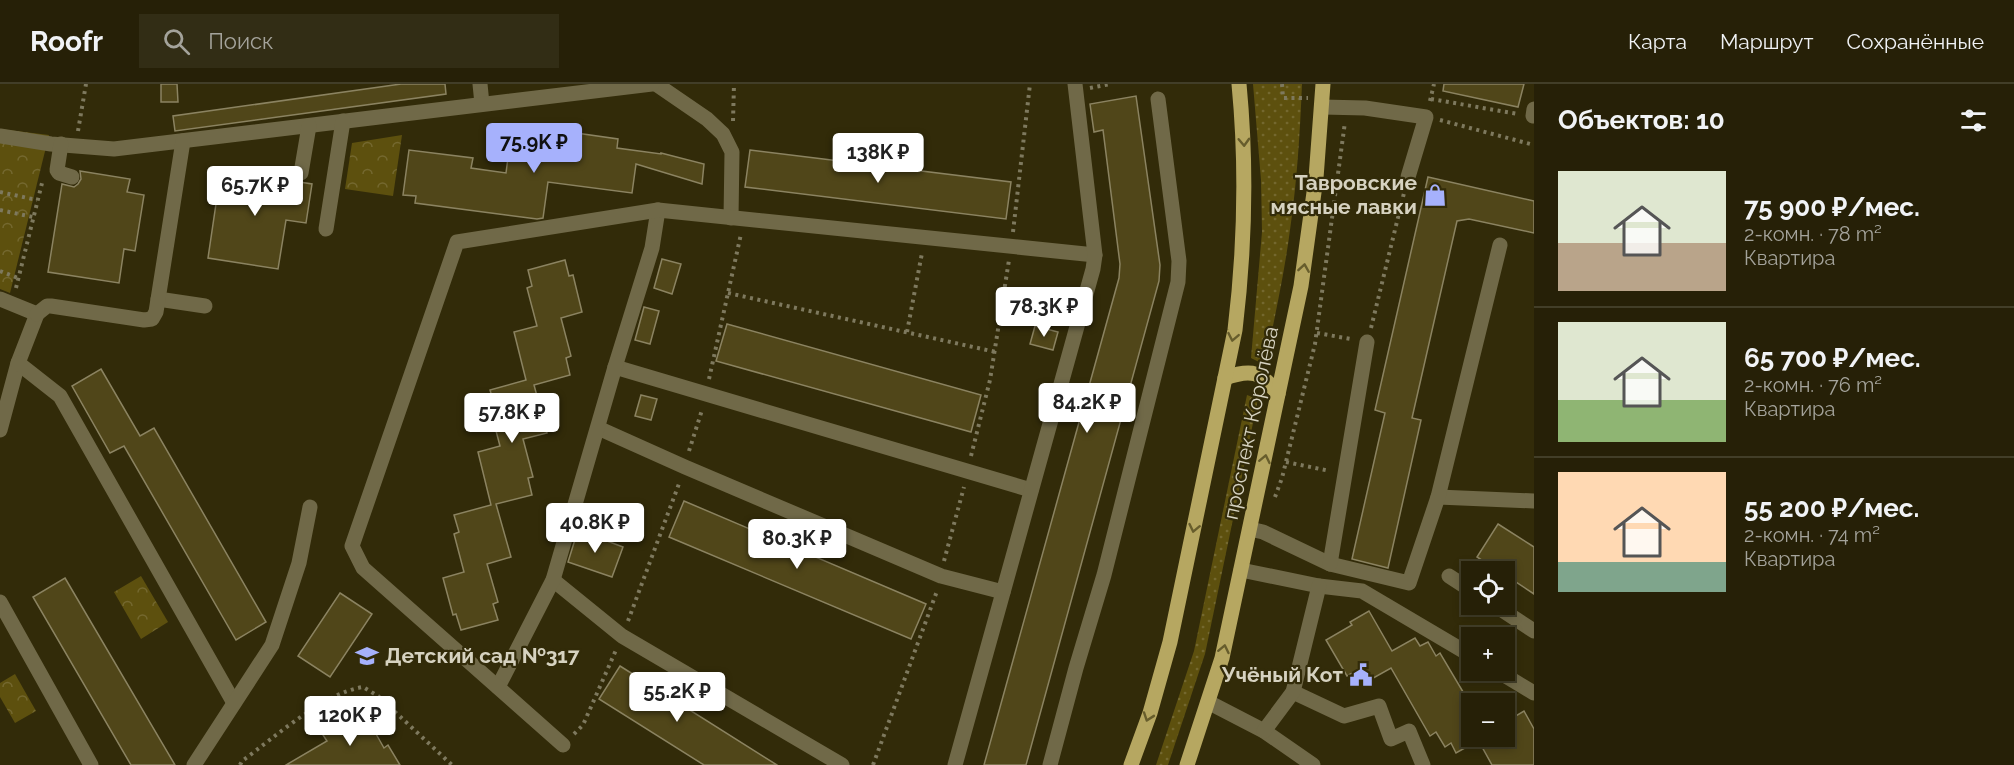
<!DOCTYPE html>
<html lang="ru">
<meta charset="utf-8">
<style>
body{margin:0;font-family:Raleway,sans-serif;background:#322d15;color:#f1f3f6;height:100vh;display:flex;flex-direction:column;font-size:22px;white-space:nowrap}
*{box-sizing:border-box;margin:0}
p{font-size:20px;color:#a4a39b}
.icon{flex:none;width:33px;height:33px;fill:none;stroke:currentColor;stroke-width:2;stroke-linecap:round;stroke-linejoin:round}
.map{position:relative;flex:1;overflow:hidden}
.sheet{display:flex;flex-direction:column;background:#262007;width:480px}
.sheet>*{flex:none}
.controls{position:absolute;left:1461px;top:477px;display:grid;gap:12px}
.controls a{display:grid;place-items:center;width:54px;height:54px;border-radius:0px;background:#262007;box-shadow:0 3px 9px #0003,0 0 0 2px #423e28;font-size:30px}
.price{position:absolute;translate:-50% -51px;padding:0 14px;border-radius:6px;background:#fff;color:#222;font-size:20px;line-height:39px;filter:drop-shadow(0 2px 3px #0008)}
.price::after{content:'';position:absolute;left:50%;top:36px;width:18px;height:14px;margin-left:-9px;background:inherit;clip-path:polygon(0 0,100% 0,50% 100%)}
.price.selected{background:#a6b1fc;color:#111}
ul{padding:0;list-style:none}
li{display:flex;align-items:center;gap:18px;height:150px;padding:0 24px}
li+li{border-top:2px solid #423e28}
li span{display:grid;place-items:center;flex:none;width:168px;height:120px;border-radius:0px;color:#555}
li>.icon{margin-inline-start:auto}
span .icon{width:72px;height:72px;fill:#fffc;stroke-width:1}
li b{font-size:26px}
h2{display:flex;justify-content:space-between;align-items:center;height:72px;padding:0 24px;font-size:26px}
header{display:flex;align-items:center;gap:36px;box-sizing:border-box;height:84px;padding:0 30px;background:#262007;border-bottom:2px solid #423e28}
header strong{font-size:28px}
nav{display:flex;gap:33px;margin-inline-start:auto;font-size:21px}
.search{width:420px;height:54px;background:#322d15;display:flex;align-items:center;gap:15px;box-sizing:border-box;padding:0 21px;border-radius:0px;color:#a4a39b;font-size:22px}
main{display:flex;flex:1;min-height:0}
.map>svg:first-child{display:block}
</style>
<header>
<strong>Roofr</strong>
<div class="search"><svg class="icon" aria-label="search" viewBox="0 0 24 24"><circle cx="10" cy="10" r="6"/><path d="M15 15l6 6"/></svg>Поиск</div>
<nav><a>Карта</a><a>Маршрут</a><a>Сохранённые</a></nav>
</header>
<main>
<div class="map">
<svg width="1534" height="681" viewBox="0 0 1534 681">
<defs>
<pattern id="grass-dots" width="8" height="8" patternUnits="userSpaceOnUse" patternTransform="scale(1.5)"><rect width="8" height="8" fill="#5d500e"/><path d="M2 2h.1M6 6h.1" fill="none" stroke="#74682f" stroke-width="1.8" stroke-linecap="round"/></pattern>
<pattern id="park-crowns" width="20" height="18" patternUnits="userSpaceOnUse" patternTransform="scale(1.5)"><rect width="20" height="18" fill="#5d500e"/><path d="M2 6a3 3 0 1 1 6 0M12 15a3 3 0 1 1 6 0" fill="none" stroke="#74682f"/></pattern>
</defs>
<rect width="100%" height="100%" fill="#322b09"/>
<g fill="url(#grass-dots)">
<path d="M1253,0h49c-2,49 -5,98 -12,146 -6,46 -16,90 -25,135l-14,-7 11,-126 -1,-52z"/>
<polygon points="1247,311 1258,315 1205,570 1168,681 1156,681 1194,567"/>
</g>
<g fill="url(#park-crowns)">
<polygon points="0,45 49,51 10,209 0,205"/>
<polygon points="402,51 393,112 345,105 352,59"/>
<polygon points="141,492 168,538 141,555 114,508"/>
<polygon points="15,590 36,627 15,639 0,613 0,599"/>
</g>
<g fill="#504619" stroke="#8b8361" stroke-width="1.5">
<polygon points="161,0 177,0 178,18 161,18"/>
<polygon points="401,0 445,0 446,10 175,47 173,32"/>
<polygon points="1444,0 1524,0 1518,23 1443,7"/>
<polygon points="1136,12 1160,181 1159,197 1026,681 984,681 1119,194 1120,180 1103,46 1094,48 1090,20"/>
<polygon points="555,46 618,55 617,64 661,70 661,69 704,80 702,100 636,80 632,109 548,98 543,134 537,135 415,119 416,112 403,111 409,66 473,74 471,84 506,89 510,58 553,63"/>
<polygon points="750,66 1011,98 1006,135 745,103"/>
<polygon points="221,86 312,100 306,139 286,136 278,185 208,174"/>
<polygon points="80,87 130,95 127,108 144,111 135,167 124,165 119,199 48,188 62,100 74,103 78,100 81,95"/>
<polygon points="1428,93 1534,117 1534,149 1469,135 1457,137 1412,334 1421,336 1388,484 1352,475 1385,329 1375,326"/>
<polygon points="662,175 681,180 672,210 654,204"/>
<polygon points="565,176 569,192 573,191 582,228 561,234 571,272 566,274 570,291 534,301 547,349 523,355 533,393 528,394 532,411 496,420 511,473 487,480 498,518 493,520 498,536 461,546 456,530 453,531 443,494 464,488 454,450 459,448 454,431 491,421 478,368 500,362 490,324 495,323 490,306 526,296 514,248 537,242 527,204 532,202 528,186"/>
<polygon points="644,223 659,227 650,260 635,256"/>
<polygon points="727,240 981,311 971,348 716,277"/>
<polygon points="1035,242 1058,248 1053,266 1030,260"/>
<polygon points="101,285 140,352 154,344 266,538 236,556 124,362 110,369 72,302"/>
<polygon points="641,311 657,315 651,336 635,332"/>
<polygon points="684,417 926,520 911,555 669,453"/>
<polygon points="1498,440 1534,463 1534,510 1504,490 1504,488 1500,488 1477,473"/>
<polygon points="578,446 623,463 612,493 568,478"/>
<polygon points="65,494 175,681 131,681 33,513"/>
<polygon points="340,509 372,530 330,593 298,572"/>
<polygon points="1369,527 1392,567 1415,554 1420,562 1428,558 1436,572 1440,569 1472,623 1472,660 1456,669 1451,659 1445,663 1436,648 1430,652 1391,584 1368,597 1365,592 1359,596 1354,588 1347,592 1326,556 1352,541 1350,538"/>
<polygon points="620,582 777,681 704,681 599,615"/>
<polygon points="363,627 384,664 388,661 400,681 286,681 327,657 323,651"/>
<polygon points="1524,627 1534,645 1534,681 1492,681 1476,652 1504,652 1504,639"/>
</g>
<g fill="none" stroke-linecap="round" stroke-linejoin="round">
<g stroke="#7e795e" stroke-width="4" stroke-dasharray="3 4.5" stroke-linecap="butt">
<polyline points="1282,0 1283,14 1308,14"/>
<polyline points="1090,4 1110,0"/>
<polyline points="1431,15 1518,30"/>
<polyline points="1430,17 1434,0"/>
<polyline points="1440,36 1534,61"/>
<polyline points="733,37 734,0"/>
<polyline points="78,47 86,0"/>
<polyline points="0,108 37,116"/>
<polyline points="0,126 33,133"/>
<polyline points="1013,148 1030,0"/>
<polyline points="0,187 18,194"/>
<polyline points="16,204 43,95"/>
<polyline points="728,209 996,268"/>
<polyline points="1371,244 1404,109"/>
<polyline points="907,248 922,169"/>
<polyline points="1317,249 1351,255"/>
<polyline points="709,295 741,150"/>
<polyline points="689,367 702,326"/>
<polyline points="971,372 990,296 1009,176"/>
<polyline points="1286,378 1330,387"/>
<polyline points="1275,413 1282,394 1315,260 1345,38"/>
<polyline points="944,477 964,403"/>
<polyline points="628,537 680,397"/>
<polyline points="574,650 583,641 616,566"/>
<path d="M240,681l2,-4c33,-24 82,-68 121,-74l15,9 74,69"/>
<polyline points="873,681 937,507"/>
</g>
<g stroke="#706948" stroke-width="15">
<polyline points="480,0 482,20"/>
<polyline points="656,0 707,35 723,50 732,68 731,134"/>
<polyline points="1322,23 1365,24 1426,33 1408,93"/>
<polyline points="1533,32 1534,25"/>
<polyline points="0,52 51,60 114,65 652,0"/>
<polyline points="61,60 57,86 59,89 72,93"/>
<polyline points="301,89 309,42"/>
<polyline points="326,145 343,37"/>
<polyline points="0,215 37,230 18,279 0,346"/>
<polyline points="158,215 205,222"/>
<polyline points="37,230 47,222 51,222 144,236 152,235 156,228 183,57"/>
<polyline points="18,279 60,312 234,619"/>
<polyline points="615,283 1031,406"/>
<polyline points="598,344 685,383 941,492 1003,508"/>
<polyline points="1438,413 1534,417"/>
<polyline points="1250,445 1263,448 1330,480 1409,499 1438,413 1500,161"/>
<polyline points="1330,480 1367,258"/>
<polyline points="1241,486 1319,502 1362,507 1472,572"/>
<polyline points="1449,492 1472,507"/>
<polyline points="553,496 622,552 842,681"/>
<polyline points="0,518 91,681"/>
<polyline points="1493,520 1534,547"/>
<polyline points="1496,586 1534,609"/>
<polyline points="498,603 553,496 615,283 652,164 658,126"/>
<polyline points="1293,608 1344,632 1379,622 1391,655 1409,647 1423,681"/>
<polyline points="1208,618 1264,647 1313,681"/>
<polyline points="1264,647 1293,608 1319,502"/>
<polyline points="563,661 363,484 352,462 457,158 658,126 1095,171"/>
<polyline points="194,681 272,561 299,479 310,423"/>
<polyline points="955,681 1093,185 1095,171 1075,0"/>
<polyline points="1050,681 1076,584 1104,491 1178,198 1179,177 1158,15"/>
</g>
<g stroke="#b6a761" stroke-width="15">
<path d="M1225,294c28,-10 35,-6 53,16"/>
<path d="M1131,681l19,-52 20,-71 65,-312c10,-83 12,-163 4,-246"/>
<polyline points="1187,681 1222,574 1301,202 1316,94 1323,0"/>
</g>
</g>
<defs><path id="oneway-chevron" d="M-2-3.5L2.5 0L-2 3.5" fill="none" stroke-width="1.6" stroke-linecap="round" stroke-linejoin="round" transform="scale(1.5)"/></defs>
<g stroke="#675d2c">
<use href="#oneway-chevron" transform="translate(1244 58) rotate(88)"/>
<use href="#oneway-chevron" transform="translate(1304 184) rotate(-81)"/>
<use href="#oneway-chevron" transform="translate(1233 253) rotate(101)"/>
<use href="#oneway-chevron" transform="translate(1265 375) rotate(-78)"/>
<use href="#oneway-chevron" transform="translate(1194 444) rotate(102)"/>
<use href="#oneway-chevron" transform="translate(1224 565) rotate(-78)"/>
<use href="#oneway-chevron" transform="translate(1148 633) rotate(109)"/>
</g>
<defs>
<g id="shop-bare" transform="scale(1.8)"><path d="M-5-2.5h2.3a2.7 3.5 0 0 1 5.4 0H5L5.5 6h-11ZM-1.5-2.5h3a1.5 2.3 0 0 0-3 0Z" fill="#a6b1fc" stroke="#322b09" stroke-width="2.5" paint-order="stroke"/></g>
<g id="school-bare" transform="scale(1.8)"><path d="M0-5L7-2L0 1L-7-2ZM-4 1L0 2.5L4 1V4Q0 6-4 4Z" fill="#a6b1fc" stroke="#322b09" stroke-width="2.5" paint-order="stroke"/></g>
<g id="civic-bare" transform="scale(1.8)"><path d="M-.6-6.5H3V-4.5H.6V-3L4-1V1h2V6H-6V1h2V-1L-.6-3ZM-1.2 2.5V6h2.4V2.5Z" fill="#a6b1fc" stroke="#322b09" stroke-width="2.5" paint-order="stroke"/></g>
</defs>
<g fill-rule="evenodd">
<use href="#shop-bare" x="1435" y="111"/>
<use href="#school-bare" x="367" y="572"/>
<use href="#civic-bare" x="1361" y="591"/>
</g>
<g text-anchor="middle" stroke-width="4.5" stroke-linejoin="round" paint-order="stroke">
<g font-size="21" font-weight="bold" fill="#d6d2c0" stroke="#322b09" text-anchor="end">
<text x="1417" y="106">Тавровские<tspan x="1417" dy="24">мясные лавки</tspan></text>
<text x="385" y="579" text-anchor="start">Детский сад №317</text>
<text x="1343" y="598">Учёный Кот</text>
</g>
<g font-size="21" fill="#d6d2c0" stroke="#322b09">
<text transform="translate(1251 339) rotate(-78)" y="7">проспект Королёва</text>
</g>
</g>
</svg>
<div class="controls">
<a><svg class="icon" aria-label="locate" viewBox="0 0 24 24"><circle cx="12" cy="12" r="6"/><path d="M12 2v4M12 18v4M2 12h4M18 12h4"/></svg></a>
<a>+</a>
<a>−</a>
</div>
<b class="price selected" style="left:534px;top:90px">75.9K ₽</b>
<b class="price" style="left:878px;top:100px">138K ₽</b>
<b class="price" style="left:255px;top:133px">65.7K ₽</b>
<b class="price" style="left:1044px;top:254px">78.3K ₽</b>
<b class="price" style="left:1087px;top:350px">84.2K ₽</b>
<b class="price" style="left:512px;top:360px">57.8K ₽</b>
<b class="price" style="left:595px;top:470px">40.8K ₽</b>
<b class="price" style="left:797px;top:486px">80.3K ₽</b>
<b class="price" style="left:677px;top:639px">55.2K ₽</b>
<b class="price" style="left:350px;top:663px">120K ₽</b>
</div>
<section class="sheet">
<h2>Объектов: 10<svg class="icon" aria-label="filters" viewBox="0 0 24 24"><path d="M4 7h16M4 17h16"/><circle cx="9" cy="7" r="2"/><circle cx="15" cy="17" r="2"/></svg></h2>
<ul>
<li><span style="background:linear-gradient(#dfe7d0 60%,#b9a48a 0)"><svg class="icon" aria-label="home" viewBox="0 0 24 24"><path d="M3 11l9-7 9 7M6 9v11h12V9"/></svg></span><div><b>75 900 ₽/мес.</b><p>2-комн. · 78 m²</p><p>Квартира</p></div></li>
<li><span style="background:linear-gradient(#dfe7d0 65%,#8fb573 0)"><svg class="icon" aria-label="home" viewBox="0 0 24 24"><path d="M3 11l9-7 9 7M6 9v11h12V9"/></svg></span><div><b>65 700 ₽/мес.</b><p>2-комн. · 76 m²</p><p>Квартира</p></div></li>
<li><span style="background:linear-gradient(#ffd9b3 75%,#7fa58c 0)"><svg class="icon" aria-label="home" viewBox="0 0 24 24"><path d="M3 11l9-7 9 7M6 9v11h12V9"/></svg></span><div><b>55 200 ₽/мес.</b><p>2-комн. · 74 m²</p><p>Квартира</p></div></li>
</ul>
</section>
</main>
